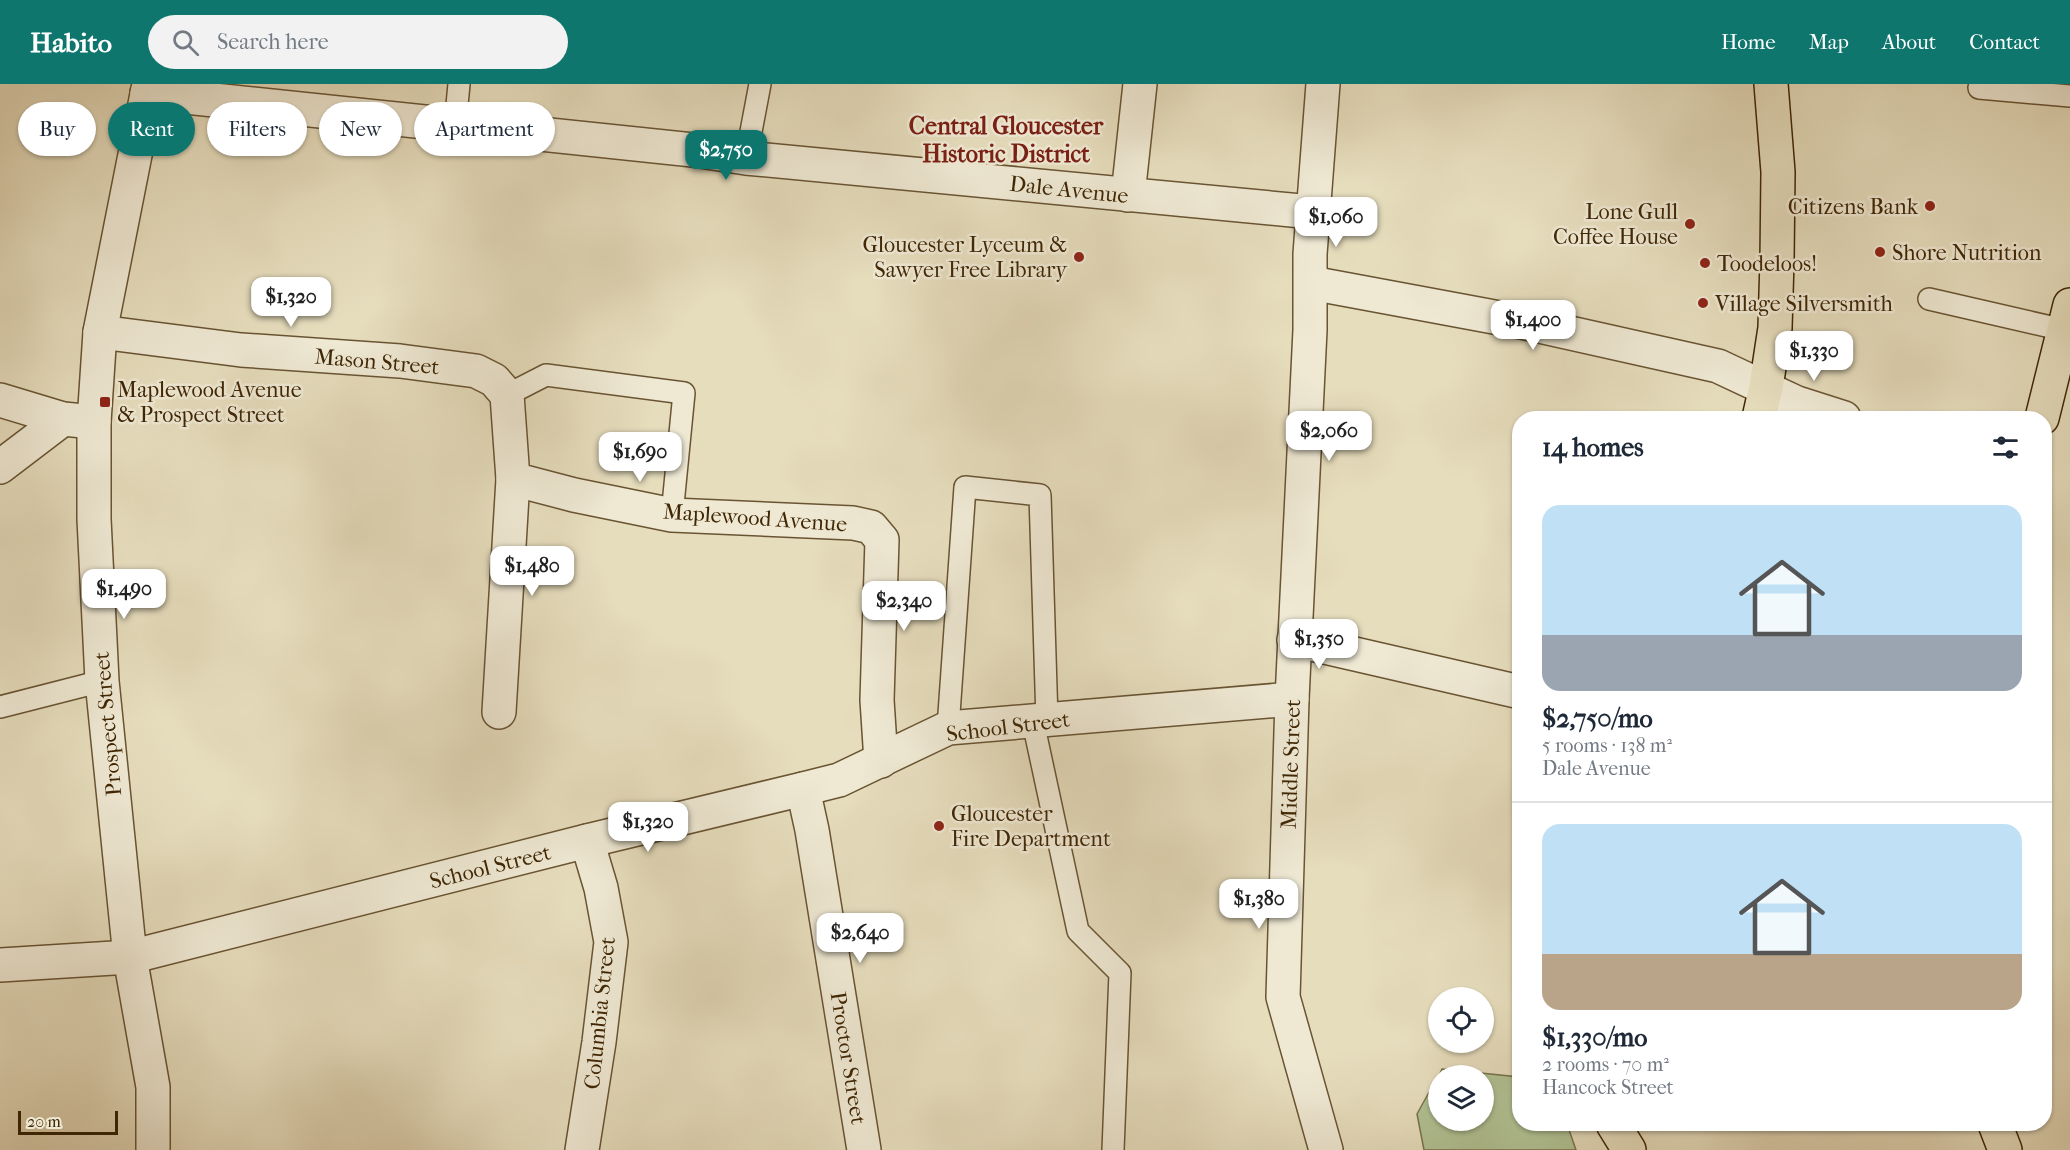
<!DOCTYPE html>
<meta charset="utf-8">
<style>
body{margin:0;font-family:"IM FELL French Canon",serif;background:#f2f2f3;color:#1f2937;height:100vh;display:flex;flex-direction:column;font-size:22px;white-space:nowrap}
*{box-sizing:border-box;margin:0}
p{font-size:20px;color:#747a83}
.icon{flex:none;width:33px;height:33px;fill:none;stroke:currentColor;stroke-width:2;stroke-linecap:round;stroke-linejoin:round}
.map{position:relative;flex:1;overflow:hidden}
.details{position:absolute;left:1512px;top:327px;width:540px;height:720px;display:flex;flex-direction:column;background:#fff;border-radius:24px;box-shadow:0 2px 4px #0004}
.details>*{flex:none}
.guide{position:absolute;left:18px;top:18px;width:570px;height:54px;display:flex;gap:12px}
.tools{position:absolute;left:1428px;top:903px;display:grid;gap:12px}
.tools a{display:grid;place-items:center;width:66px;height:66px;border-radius:50%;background:#fff;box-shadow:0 2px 4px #0004;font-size:30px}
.scale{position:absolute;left:18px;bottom:15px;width:100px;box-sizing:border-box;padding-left:6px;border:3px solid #3f2604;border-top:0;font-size:16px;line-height:21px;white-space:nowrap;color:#3f2604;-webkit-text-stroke:4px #efe9d4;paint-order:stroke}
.price{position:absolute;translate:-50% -51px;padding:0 14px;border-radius:12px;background:#fff;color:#222;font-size:20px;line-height:39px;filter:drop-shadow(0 2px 3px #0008)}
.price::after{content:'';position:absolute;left:50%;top:36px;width:18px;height:14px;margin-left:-9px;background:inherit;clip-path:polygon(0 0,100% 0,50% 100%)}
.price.current{background:#0f766e;color:#fff}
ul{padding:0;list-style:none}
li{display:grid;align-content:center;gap:12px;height:318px;padding:0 30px}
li+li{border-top:2px solid #e0e1e3}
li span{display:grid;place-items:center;height:186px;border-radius:18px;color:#555}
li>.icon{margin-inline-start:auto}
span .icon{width:108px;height:108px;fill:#fffc;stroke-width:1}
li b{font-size:26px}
h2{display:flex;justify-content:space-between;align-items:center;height:72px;padding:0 30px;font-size:26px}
.pill{padding:0 21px;border-radius:27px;background:#fff;box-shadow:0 2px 4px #0004;font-size:21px;line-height:54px}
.pill.current{background:#0f766e;color:#fff}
header{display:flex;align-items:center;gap:36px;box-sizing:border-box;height:84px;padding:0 30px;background:#0f766e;color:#fff}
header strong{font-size:28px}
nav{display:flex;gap:33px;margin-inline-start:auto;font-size:21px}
.search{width:420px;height:54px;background:#f2f2f3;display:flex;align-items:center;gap:15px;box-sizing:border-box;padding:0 21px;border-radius:33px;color:#747a83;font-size:22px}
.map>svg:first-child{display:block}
</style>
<header>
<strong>Habito</strong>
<div class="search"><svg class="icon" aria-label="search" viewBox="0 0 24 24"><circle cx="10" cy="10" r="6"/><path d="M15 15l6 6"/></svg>Search here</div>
<nav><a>Home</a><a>Map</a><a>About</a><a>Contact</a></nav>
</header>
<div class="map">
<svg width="2070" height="1066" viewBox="0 0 2070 1066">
<rect width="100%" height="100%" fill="#e6ddbd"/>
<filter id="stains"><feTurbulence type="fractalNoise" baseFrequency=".00333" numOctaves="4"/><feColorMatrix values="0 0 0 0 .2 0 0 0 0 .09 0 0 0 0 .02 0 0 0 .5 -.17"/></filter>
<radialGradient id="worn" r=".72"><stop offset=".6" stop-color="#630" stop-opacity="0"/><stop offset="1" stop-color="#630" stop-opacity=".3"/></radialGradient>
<polygon fill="#b1c294" stroke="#78744c" stroke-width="1.5" points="1442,985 1519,993 1520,1040 1567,1040 1576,1066 1424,1066 1417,1030 1438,992 1438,1036 1484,1036 1484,992 1439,992"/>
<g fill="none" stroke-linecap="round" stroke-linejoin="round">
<g stroke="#695432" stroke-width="24">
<g id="service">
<polyline points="1979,4 2070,12"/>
<polyline points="455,42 459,0"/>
<polyline points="746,74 760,0"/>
<polyline points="1929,215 2064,246"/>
<polyline points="507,311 546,291 684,309 672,431"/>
<polyline points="0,623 102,597"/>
<polyline points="1033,638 1078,847 1120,889 1113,1066"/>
<polyline points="948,644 965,403 1040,411 1047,636"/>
</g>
</g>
<g stroke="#695432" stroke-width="36">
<g id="minor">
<polyline points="1323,0 1310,170 1310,246 1292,615 1283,913 1326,1066"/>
<polyline points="147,9 693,66 746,74 1312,128"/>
<polyline points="1128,111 1140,0"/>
<polyline points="1311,199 1521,238 1718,282 1797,319 1844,334"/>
<polyline points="100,248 241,266 400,277 476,287 494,296 507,311 513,395 574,411 672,431 853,439 871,443 882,456 877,616 881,677"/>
<polyline points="0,316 63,335 94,338"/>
<polyline points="0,383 63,335"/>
<polyline points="1294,556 1520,608"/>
<polyline points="499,628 513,395"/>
<polyline points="803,705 812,746 864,1066"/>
<polyline points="0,881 130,873 587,757 803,705 839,696 948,644 1292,615"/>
<polyline points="582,1066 599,958 611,858 601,804 587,757"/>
</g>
</g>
<g stroke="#695432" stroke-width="36">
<polyline id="tertiary" points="149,0 100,248 94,338 94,435 102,597 130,873 153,1003 153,1066"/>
</g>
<g stroke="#3f2604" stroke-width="36">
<g id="primary">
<polyline points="1759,334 1766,303 1775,244 1777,176 1778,88 1771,0"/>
<polyline points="2042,334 2070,221"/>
<polyline points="1613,1040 1629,1066"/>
<polyline points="1995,1040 2005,1066"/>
</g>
</g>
<use href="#service" stroke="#efe9d4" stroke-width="21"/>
<use href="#minor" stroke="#efe9d4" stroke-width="33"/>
<use href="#tertiary" stroke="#efe9d4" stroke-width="33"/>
<use href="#primary" stroke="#e6ddbd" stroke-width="33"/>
</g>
<g fill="#8f2418" stroke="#efe9d4" stroke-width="2">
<circle cx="1930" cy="122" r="6"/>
<circle cx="1690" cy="140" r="6"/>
<circle cx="1880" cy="168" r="6"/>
<circle cx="1079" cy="173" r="6"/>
<circle cx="1705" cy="179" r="6"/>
<circle cx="1703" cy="219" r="6"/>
<rect x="99" y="312" width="12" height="12" rx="3"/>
<circle cx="939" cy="742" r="6"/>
</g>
<g text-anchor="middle" stroke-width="5" stroke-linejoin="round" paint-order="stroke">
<g font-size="22" fill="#3f2604" stroke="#efe9d4">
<text transform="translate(1069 105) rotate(6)" y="8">Dale Avenue</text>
<text transform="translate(377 277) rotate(5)" y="8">Mason Street</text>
<text transform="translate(755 433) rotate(4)" y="8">Maplewood Avenue</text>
<text transform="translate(107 640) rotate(-95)" y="8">Prospect Street</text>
<text transform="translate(1008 642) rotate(-7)" y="8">School Street</text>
<text transform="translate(1290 680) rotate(-88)" y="8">Middle Street</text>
<text transform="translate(490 782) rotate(-14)" y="8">School Street</text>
<text transform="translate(599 929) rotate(-84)" y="8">Columbia Street</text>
<text transform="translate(849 974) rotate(81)" y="8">Proctor Street</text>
</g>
<g font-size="22" fill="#3f2604" stroke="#efe9d4" text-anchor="start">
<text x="1918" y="130" text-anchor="end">Citizens Bank</text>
<text x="1678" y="135" text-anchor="end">Lone Gull<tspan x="1678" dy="25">Coffee House</tspan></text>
<text x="1067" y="168" text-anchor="end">Gloucester Lyceum &amp;<tspan x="1067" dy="25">Sawyer Free Library</tspan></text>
<text x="1892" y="176">Shore Nutrition</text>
<text x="1717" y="187">Toodeloos!</text>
<text x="1715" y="227">Village Silversmith</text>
<text x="117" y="313">Maplewood Avenue<tspan x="117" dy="25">&amp; Prospect Street</tspan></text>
<text x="951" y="737">Gloucester<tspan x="951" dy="25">Fire Department</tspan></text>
</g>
<g font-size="24" font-weight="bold" fill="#7a1f14" stroke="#efe9d4">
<text x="1006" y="50">Central Gloucester<tspan x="1006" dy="28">Historic District</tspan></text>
</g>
</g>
<rect width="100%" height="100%" filter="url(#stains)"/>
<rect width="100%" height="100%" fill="url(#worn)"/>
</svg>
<div class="tools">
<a><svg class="icon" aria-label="locate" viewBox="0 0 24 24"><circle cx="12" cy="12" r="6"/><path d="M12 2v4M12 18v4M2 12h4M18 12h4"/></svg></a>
<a><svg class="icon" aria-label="layers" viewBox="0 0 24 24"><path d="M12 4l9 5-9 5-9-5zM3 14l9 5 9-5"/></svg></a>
</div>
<div class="scale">20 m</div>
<b class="price current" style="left:726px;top:97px">$2,750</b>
<b class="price" style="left:1336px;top:164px">$1,060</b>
<b class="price" style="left:291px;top:244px">$1,320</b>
<b class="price" style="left:1533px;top:267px">$1,400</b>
<b class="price" style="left:1814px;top:298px">$1,330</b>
<b class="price" style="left:1329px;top:378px">$2,060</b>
<b class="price" style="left:640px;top:399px">$1,690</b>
<b class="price" style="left:532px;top:513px">$1,480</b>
<b class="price" style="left:124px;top:536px">$1,490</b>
<b class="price" style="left:904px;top:548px">$2,340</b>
<b class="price" style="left:1319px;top:586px">$1,350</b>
<b class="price" style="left:648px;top:769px">$1,320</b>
<b class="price" style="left:1259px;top:846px">$1,380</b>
<b class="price" style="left:860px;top:880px">$2,640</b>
<div class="guide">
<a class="pill">Buy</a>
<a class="pill current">Rent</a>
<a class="pill">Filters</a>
<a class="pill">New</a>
<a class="pill">Apartment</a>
</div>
<section class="details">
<h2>14 homes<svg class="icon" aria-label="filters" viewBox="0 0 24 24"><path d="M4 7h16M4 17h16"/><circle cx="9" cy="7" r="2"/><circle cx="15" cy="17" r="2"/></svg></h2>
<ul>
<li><span style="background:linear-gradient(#bfe0f5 70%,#9aa5b1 0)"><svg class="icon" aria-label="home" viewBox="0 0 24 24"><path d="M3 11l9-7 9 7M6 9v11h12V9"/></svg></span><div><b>$2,750/mo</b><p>5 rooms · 138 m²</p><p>Dale Avenue</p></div></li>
<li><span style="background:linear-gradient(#bfe0f5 70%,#b9a48a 0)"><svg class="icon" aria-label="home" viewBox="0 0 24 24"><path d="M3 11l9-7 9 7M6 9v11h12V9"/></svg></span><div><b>$1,330/mo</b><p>2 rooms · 70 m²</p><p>Hancock Street</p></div></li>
</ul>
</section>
</div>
